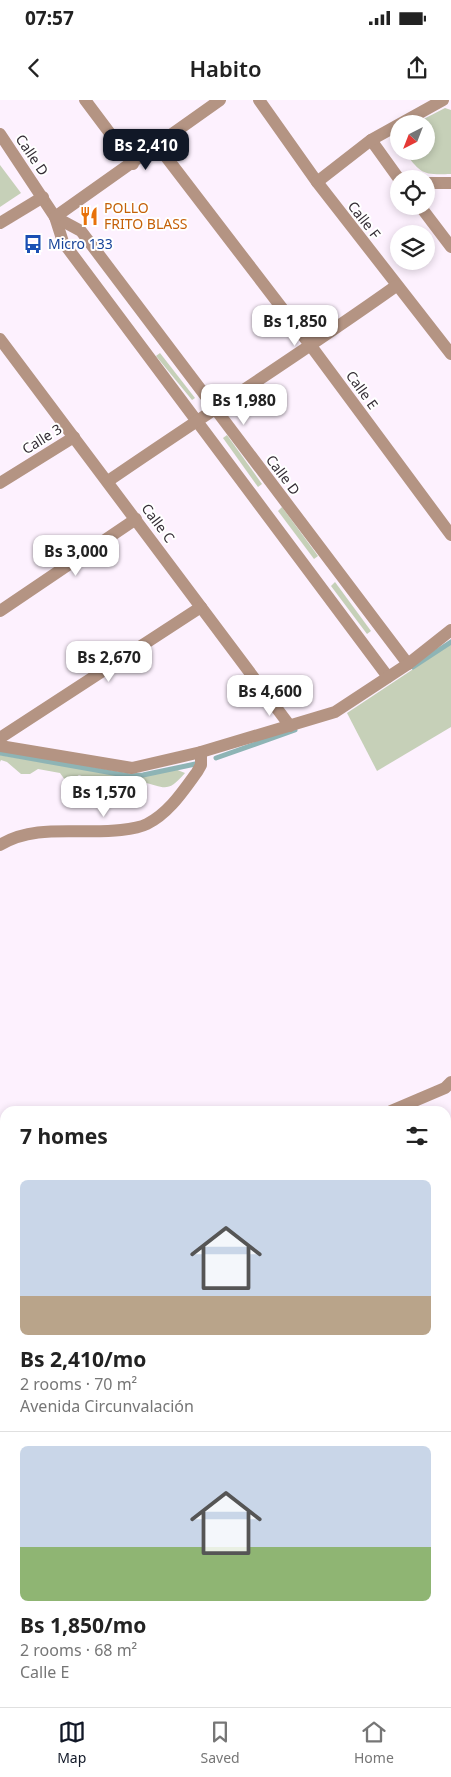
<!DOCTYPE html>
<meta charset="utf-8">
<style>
body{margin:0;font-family:"Noto Sans",sans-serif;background:#f6f6f6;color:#222;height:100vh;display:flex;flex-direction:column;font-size:19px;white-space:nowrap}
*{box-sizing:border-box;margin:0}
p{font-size:16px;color:#767676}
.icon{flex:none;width:28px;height:28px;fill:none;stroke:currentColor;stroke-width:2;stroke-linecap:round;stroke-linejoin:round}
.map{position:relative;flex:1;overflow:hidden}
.drawer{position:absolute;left:0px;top:1006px;width:451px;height:601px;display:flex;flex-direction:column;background:#fff;border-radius:15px 15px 0 0;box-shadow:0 2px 8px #0003}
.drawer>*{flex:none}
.needle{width:32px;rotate:222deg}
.fabs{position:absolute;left:390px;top:15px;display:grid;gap:10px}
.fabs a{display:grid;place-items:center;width:45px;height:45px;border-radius:50%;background:#fff;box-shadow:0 2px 8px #0003;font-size:25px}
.price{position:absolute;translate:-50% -42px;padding:0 11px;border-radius:10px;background:#fff;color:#222;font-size:16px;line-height:32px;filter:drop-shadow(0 1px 2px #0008)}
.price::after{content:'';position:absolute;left:50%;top:30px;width:15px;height:11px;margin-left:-8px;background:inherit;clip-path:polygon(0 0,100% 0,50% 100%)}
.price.selected{background:#111827;color:#fff}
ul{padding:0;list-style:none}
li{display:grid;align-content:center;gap:10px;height:265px;padding:0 20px}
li+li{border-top:1px solid #e0e0e0}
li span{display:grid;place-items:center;height:155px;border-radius:8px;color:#555}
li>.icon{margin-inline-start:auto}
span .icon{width:90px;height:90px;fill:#fffc;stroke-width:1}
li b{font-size:21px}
h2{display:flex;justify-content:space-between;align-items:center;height:60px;padding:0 20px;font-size:21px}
.status{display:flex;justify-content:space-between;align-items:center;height:35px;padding:0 25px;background:#fff;direction:ltr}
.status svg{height:14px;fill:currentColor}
header{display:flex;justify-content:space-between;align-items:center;height:65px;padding:0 20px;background:#fff;font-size:22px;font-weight:600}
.tab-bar{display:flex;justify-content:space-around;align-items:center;height:70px;border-top:1px solid #e0e0e0;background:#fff;font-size:14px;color:#767676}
.tab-bar a{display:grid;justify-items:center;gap:2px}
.tab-bar .selected{color:#111827}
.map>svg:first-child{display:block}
</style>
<div class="status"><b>07:57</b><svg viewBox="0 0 49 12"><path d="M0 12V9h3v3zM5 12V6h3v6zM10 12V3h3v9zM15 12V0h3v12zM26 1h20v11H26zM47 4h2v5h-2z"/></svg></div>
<header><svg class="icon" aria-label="back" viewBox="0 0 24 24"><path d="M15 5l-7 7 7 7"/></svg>Habito<svg class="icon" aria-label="share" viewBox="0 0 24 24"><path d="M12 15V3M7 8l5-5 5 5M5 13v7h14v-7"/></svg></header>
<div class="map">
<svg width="451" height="1607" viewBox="0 0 451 1607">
<rect width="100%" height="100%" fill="#fdf1fe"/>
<g fill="#c6d0b8">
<path d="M445,8l6,2v64c-29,1 -30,0 -47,-23h22v-27h-12z"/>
<polygon points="0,65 21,93 0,107"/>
<polygon points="160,253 195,298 192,300 156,256"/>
<polygon points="227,335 262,384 258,387 223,338"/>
<polygon points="282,407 318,456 314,459 278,411"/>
<polygon points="335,482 371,531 367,534 331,486"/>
<polygon points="451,544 451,627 377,671 347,613"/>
<path d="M0,655l130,22 14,-1 31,-7 10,4c-18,21 -20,14 -43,9l-7,7h-5l-5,-5c-11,4 -21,6 -32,0 -5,-4 -8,-7 -14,-9l-9,6 -5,-1 -5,-7 -22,-4 -8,5h-9l-14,-12 -6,-2 -1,2z"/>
<polygon points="451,1450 451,1572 446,1578 446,1452"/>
</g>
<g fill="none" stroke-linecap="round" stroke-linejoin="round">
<g stroke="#8eb4b5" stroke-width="5">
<polyline points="413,567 451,542"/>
<polyline points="0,653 130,676 143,675 200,663"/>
<polyline points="216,658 295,630"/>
</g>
<g stroke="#b49483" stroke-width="12">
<polyline points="85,0 133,64"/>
<polyline points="259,0 317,82 451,254"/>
<polyline points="0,34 55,117 63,142 388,577"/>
<polyline points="371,40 399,79"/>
<polyline points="157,45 311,246 451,435"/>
<polyline points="317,82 371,40 443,0"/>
<polyline points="426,83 451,83"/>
<polyline points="420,106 451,147"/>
<polyline points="55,117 81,131 408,564"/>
<polyline points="55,117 220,0"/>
<polyline points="0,123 43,97"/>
<polyline points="0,239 290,626"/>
<path d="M108,381c96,-66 194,-128 288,-195"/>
<polyline points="0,383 74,337"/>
<polyline points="0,511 136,419"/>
<polyline points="0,638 201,507"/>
<polyline points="0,646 132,668 201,652 335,612 408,564 451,530"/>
<path d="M0,745c35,-22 81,-10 121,-15 9,-1 18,-2 26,-6 22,-11 36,-33 50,-52l4,-7v-13"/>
<polyline points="391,1011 445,988 451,982"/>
<polyline points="0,1070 5,1064"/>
<polyline points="446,1080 451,1079"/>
<polyline points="446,1229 451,1229"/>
<polyline points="0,1252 5,1246"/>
<polyline points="0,1313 5,1312"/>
<polyline points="0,1404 5,1411"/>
<polyline points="0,1559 5,1561"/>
<polyline points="99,1607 100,1602"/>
</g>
</g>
<defs>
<g id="restaurant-bare" transform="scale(1.5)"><path d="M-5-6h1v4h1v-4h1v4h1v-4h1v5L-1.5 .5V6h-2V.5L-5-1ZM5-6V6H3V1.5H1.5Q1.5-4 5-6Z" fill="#e8710a" stroke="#fff" stroke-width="2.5" paint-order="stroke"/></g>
<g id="bus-bare" transform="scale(1.5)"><path d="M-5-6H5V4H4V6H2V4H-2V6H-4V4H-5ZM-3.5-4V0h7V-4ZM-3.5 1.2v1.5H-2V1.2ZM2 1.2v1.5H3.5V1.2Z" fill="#1a4fb4" stroke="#fff" stroke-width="2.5" paint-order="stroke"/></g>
</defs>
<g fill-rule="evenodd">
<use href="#restaurant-bare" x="89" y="116"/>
<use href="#bus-bare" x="33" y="144"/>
</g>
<g text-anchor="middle" stroke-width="4" stroke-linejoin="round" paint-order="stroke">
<g font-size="14" fill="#342d35" stroke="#fff">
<text transform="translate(32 55) rotate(56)" y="5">Calle D</text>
<text transform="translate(364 120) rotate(52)" y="5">Calle F</text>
<text transform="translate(362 290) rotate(54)" y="5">Calle E</text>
<text transform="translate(42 339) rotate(-32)" y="5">Calle 3</text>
<text transform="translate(283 375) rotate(53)" y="5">Calle D</text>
<text transform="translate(158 423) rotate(53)" y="5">Calle C</text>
</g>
<g font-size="14" fill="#c56008" stroke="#fff" text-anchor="start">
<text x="104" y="113">POLLO<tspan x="104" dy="16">FRITO BLASS</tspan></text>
</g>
<g font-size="14" fill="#164399" stroke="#fff" text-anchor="start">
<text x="48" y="149">Micro 133</text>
</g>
</g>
</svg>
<div class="fabs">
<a><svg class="needle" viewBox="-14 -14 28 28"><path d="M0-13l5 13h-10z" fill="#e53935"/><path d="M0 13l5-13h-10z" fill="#767676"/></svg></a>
<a><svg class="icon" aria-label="locate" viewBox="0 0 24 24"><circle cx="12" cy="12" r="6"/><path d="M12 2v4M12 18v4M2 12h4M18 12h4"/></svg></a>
<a><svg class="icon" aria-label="layers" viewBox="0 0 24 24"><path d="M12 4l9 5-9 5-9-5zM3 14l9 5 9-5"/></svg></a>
</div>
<b class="price selected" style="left:146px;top:71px">Bs 2,410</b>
<b class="price" style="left:295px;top:247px">Bs 1,850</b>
<b class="price" style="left:244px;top:326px">Bs 1,980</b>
<b class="price" style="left:76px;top:477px">Bs 3,000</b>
<b class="price" style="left:109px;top:583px">Bs 2,670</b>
<b class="price" style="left:270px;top:617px">Bs 4,600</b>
<b class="price" style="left:104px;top:718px">Bs 1,570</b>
<section class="drawer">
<h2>7 homes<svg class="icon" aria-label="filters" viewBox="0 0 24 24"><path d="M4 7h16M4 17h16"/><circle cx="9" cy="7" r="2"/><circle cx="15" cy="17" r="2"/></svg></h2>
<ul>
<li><span style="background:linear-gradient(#c9d6e8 75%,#b9a48a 0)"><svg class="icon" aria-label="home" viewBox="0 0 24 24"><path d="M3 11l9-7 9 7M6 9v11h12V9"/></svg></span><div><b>Bs 2,410/mo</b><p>2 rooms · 70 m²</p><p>Avenida Circunvalación</p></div></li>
<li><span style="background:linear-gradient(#c9d6e8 65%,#8fb573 0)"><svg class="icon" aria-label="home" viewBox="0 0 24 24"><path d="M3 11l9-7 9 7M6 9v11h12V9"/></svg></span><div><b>Bs 1,850/mo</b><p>2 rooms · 68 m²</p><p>Calle E</p></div></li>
</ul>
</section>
</div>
<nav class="tab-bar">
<a class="selected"><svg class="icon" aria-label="map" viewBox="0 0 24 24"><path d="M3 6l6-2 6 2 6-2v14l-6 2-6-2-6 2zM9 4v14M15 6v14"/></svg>Map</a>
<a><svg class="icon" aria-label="saved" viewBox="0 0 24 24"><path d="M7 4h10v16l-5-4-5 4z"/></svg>Saved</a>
<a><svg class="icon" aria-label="home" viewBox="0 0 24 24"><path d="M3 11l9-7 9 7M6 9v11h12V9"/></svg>Home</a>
</nav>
